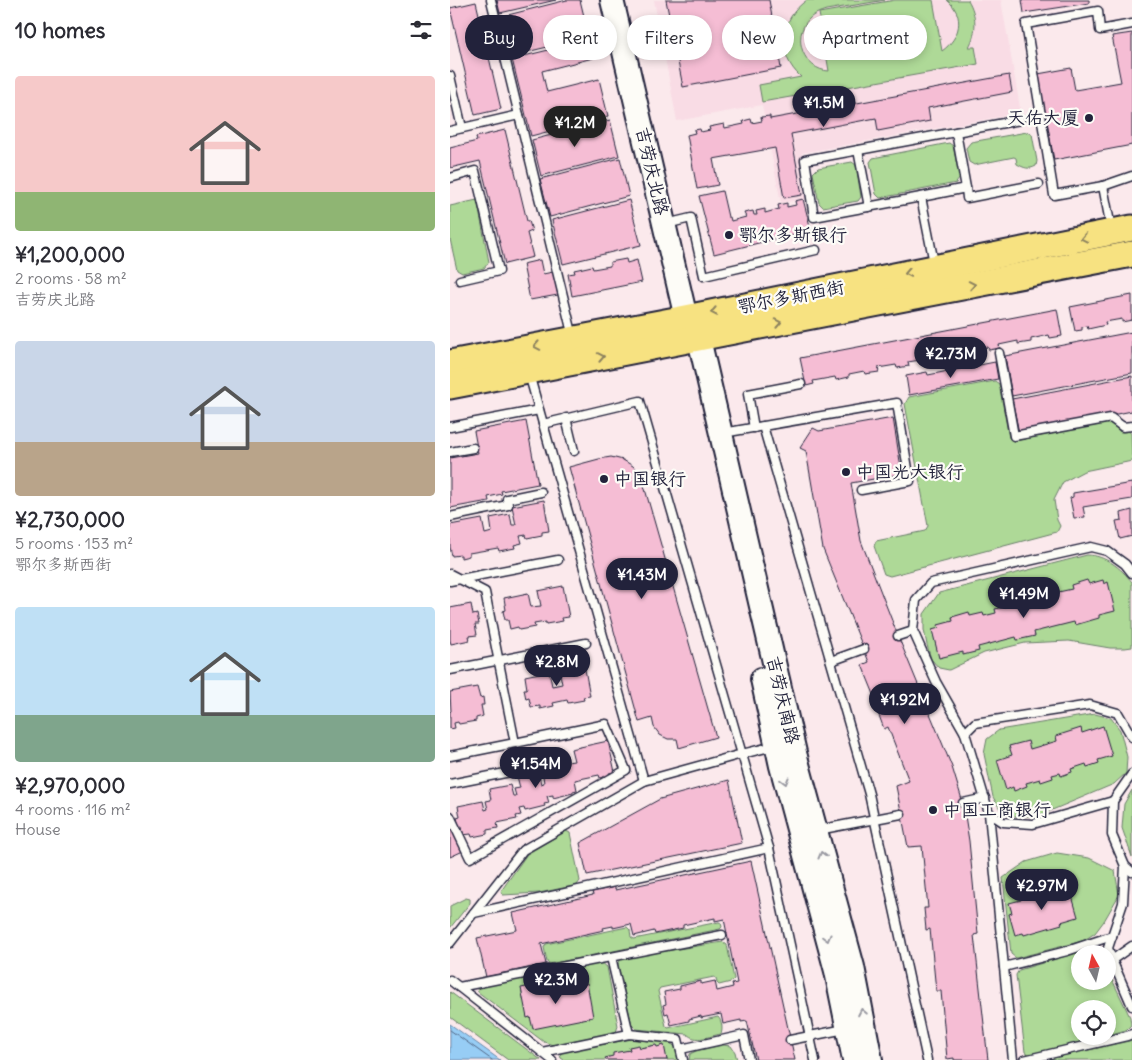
<!DOCTYPE html>
<meta charset="utf-8">
<style>
body{margin:0;font-family:Delius,"LXGW WenKai TC",sans-serif;background:#f2f2f3;color:#2b2b33;height:100vh;display:flex;flex-direction:column;font-size:19px;white-space:nowrap}
*{box-sizing:border-box;margin:0}
p{font-size:16px;color:#7c7c81}
.icon{flex:none;width:28px;height:28px;fill:none;stroke:currentColor;stroke-width:2;stroke-linecap:round;stroke-linejoin:round}
.map{position:relative;flex:1;overflow:hidden}
.panel{display:flex;flex-direction:column;background:#fff;width:450px}
.panel>*{flex:none}
.hud{position:absolute;left:15px;top:15px;width:475px;height:45px;display:flex;gap:10px}
.needle{width:32px;rotate:352deg}
.fabs{position:absolute;left:621px;top:945px;display:grid;gap:10px}
.fabs a{display:grid;place-items:center;width:45px;height:45px;border-radius:50%;background:#fff;box-shadow:0 2px 8px #0003;font-size:25px}
.price{position:absolute;translate:-50% -42px;padding:0 11px;border-radius:18px;background:#22223b;color:#fff;font-size:16px;line-height:32px;filter:drop-shadow(0 1px 2px #0008)}
.price::after{content:'';position:absolute;left:50%;top:30px;width:15px;height:11px;margin-left:-8px;background:inherit;clip-path:polygon(0 0,100% 0,50% 100%)}
.price.on{background:#222;color:#fff}
ul{padding:0;list-style:none}
li{display:grid;align-content:center;gap:10px;height:265px;padding:0 15px}
li span{display:grid;place-items:center;height:155px;border-radius:5px;color:#555}
li>.icon{margin-inline-start:auto}
span .icon{width:90px;height:90px;fill:#fffc;stroke-width:1}
li b{font-size:21px}
h2{display:flex;justify-content:space-between;align-items:center;height:60px;padding:0 15px;font-size:21px}
.pill{padding:0 18px;border-radius:22px;background:#fff;box-shadow:0 2px 8px #0003;font-size:18px;line-height:45px}
.pill.on{background:#22223b;color:#fff}
main{display:flex;flex:1;min-height:0}
.map>svg:first-child{display:block}
</style>
<main>
<section class="panel">
<h2>10 homes<svg class="icon" aria-label="filters" viewBox="0 0 24 24"><path d="M4 7h16M4 17h16"/><circle cx="9" cy="7" r="2"/><circle cx="15" cy="17" r="2"/></svg></h2>
<ul>
<li><span style="background:linear-gradient(#f6c9c9 75%,#8fb573 0)"><svg class="icon" aria-label="home" viewBox="0 0 24 24"><path d="M3 11l9-7 9 7M6 9v11h12V9"/></svg></span><div><b>¥1,200,000</b><p>2 rooms · 58 m²</p><p>吉劳庆北路</p></div></li>
<li><span style="background:linear-gradient(#c9d6e8 65%,#b9a48a 0)"><svg class="icon" aria-label="home" viewBox="0 0 24 24"><path d="M3 11l9-7 9 7M6 9v11h12V9"/></svg></span><div><b>¥2,730,000</b><p>5 rooms · 153 m²</p><p>鄂尔多斯西街</p></div></li>
<li><span style="background:linear-gradient(#bfe0f5 70%,#7fa58c 0)"><svg class="icon" aria-label="home" viewBox="0 0 24 24"><path d="M3 11l9-7 9 7M6 9v11h12V9"/></svg></span><div><b>¥2,970,000</b><p>4 rooms · 116 m²</p><p>House</p></div></li>
</ul>
</section>
<div class="map">
<svg width="682" height="1060" viewBox="0 0 682 1060">
<rect width="100%" height="100%" fill="#fbe9ec"/>
<filter id="ink" filterUnits="userSpaceOnUse"><feTurbulence type="fractalNoise" baseFrequency=".02" numOctaves="2"/><feDisplacementMap in="SourceGraphic" scale="10" xChannelSelector="R" yChannelSelector="G"/><feConvolveMatrix kernelMatrix="1 2 1 2 8 2 1 2 1" color-interpolation-filters="sRGB"/></filter>
<g filter="url(#ink)">
<polygon fill="#f9dce5" points="204,0 551,0 571,113 352,153 360,198 331,203 312,105 227,121"/>
<g fill="#aed997" stroke="#687e69">
<path d="M357,0h78l-59,10c-6,2 -12,4 -17,9 -18,18 -5,51 20,52l-10,-58 76,-13h38l9,51c18,-13 24,-35 5,-51h21c9,15 9,32 1,47h6l3,17 -216,38 -3,-17 42,-8c-25,-22 -22,-58 6,-77z"/>
<path d="M577,132l5,2 5,27 -1,5c-7,4 -12,2 -19,-2l-1,-6 -2,-1 -40,8 -5,-3 -3,-14 5,-6z"/>
<polygon points="499,143 503,146 510,178 506,183 430,198 426,194 420,162 423,158"/>
<polygon points="402,162 406,165 411,197 408,201 373,207 369,203 363,173 368,168"/>
<polygon points="27,200 39,262 34,268 12,273 7,270 0,239 0,206"/>
<polygon points="545,381 549,384 559,438 564,441 658,423 664,425 670,432 679,431 681,434 682,461 634,471 613,482 604,500 607,520 610,526 607,532 440,576 434,574 424,546 426,541 475,531 478,526 455,404 459,397"/>
<path d="M637,555c18,0 34,13 45,27v65l-7,1h-15l-41,-7 -44,2 -41,10 -35,17 -10,-2 -8,-9 -4,-14 -3,-15v-16l15,-21z"/>
<polygon points="645,714 661,718 670,730 677,757 676,773 664,784 588,816 561,816 550,809 543,797 534,754 537,739 549,730"/>
<polygon points="682,790 682,857 672,828 674,804"/>
<polygon points="116,831 120,833 130,881 127,885 89,893 53,895 51,891 77,854"/>
<polygon points="607,853 639,858 665,871 669,895 654,921 645,933 633,941 566,958 561,954 553,878 576,862"/>
<polygon points="16,898 20,899 20,903 0,928 0,906"/>
<polygon points="269,922 271,923 272,927 270,929 100,964 97,962 94,947 96,944 177,927 180,930 181,937 184,939"/>
<path d="M273,942l4,3 7,34 -3,3 -12,3 -2,-2 -1,-5 -2,-1 -54,11 -2,3 8,35 2,2 50,-11c4,4 5,12 3,17 -12,2 -25,9 -34,0l-51,-5 -4,-4 -14,-61 3,-6z"/>
<polygon points="643,948 648,952 649,954 630,954 630,981 658,981 658,971 680,1017 681,1025 676,1030 658,1035 658,1009 630,1009 630,1036 652,1036 580,1055 575,1052 566,975 569,970"/>
<polygon points="152,963 157,967 168,1026 166,1032 103,1045 94,1042 28,992 27,989 29,987"/>
<polygon points="0,992 91,1060 58,1060 0,1017"/>
<path d="M182,1039c9,0 39,0 44,9 2,3 2,8 3,12h-115l-3,-2 -1,-3 2,-3z"/>
<polygon points="682,1040 682,1060 593,1060 679,1041"/>
<polygon points="273,1045 281,1046 285,1052 287,1060 239,1060 240,1054 246,1051"/>
</g>
<polygon fill="#97cdf5" stroke="#6889ab" points="0,1024 50,1060 0,1060"/>
<g fill="none" stroke-linecap="round" stroke-linejoin="round">
<polyline stroke="#516685" stroke-width="1" points="0,1030 42,1060"/>
</g>
<g fill="#f5bdd4" stroke="#22223b">
<polygon points="47,0 106,0 50,13"/>
<polygon points="117,0 130,0 139,37 60,56 50,17"/>
<polygon points="216,0 319,0 331,68 233,87"/>
<polygon points="572,0 639,0 639,3 574,13"/>
<polygon points="26,2 51,109 25,115 0,8"/>
<polygon points="682,33 682,145 604,160 588,74 621,68 625,90 671,82 662,36"/>
<polygon points="139,40 143,58 92,71 97,92 149,79 158,116 81,136 62,59"/>
<polygon points="559,75 562,92 478,108 480,121 428,131 426,118 341,134 352,195 334,198 325,148 263,159 268,185 247,189 237,135 245,133 244,130 250,129 251,132 260,130 259,127 274,124 275,128 294,124 293,121 301,119 302,123 312,121 311,117 320,116 320,119"/>
<polygon points="160,120 169,156 91,176 82,140"/>
<polygon points="55,130 77,221 79,221 82,231 77,233 83,257 55,264 30,161 0,168 0,148 27,141 26,137"/>
<polygon points="170,158 179,196 100,217 90,179"/>
<polygon points="272,191 278,217 280,217 281,221 296,217 294,213 303,211 304,215 307,215 306,211 315,209 315,213 329,209 328,205 337,203 337,207 346,205 345,201 353,199 361,230 264,254 249,196"/>
<polygon points="179,200 191,245 113,264 102,220"/>
<polygon points="176,259 177,263 187,260 192,282 122,296 118,274 125,273 124,270 142,266 143,269 160,266 160,262"/>
<polygon points="90,260 93,274 103,272 108,295 80,300 73,264"/>
<polygon points="682,295 682,320 672,322 672,319 655,322 656,325 638,329 637,326 632,327 632,330 625,331 620,307"/>
<polygon points="607,309 612,336 600,338 599,335 581,339 581,342 568,344 568,341 549,345 550,348 539,350 538,347 521,350 521,354 508,356 508,353 490,356 491,360 477,362 476,359 458,362 459,366 447,368 446,365 428,368 429,372 415,374 414,371 399,374 399,377 386,380 385,377 363,381 364,384 356,386 350,358"/>
<polygon points="682,332 682,373 562,396 555,356"/>
<polygon points="545,362 548,379 459,395 456,376 477,372 478,375"/>
<polygon points="682,376 682,411 569,433 562,399"/>
<polygon points="443,418 452,474 401,483 411,541 448,636 502,767 513,803 519,841 528,934 524,935 538,1060 504,1060 504,1058 497,1059 491,991 486,991 480,929 476,930 474,908 478,908 472,846 458,847 446,786 459,781 438,727 434,729 427,710 430,709 412,665 419,662 373,549 356,451 350,448 363,428 369,431"/>
<polygon points="76,421 88,484 51,491 52,494 38,497 39,501 0,508 0,458 28,453 24,431"/>
<polygon points="161,457 173,460 183,466 191,475 266,737 229,748 227,739 218,739 210,735 204,727 202,718 189,722 119,467 149,459"/>
<polygon points="682,483 682,499 633,507 635,517 624,518 620,498 623,497 623,493"/>
<polygon points="94,500 99,531 92,532 92,535 77,538 76,535 70,536 72,543 64,545 65,548 49,551 48,548 19,553 19,556 11,558 11,555 2,556 0,547 0,525 32,519 35,534 42,532 40,518 60,514 62,525 66,525 62,506"/>
<polygon points="682,510 682,536 670,539 666,521 672,520 671,513"/>
<polygon points="637,580 639,584 653,580 654,584 658,582 665,611 649,615 649,618 625,625 624,622 584,632 585,636 567,640 566,637 528,647 529,651 513,655 513,652 489,658 482,630 489,628 488,625 503,621 502,617 519,612 520,616 533,613 534,616 546,613 545,609 559,606 558,602 574,597 575,601 593,597 594,600 605,597 604,593 622,589 621,585"/>
<polygon points="113,586 119,617 112,618 113,621 96,624 96,622 84,624 85,627 69,630 68,627 60,629 58,620 55,620 53,611 56,610 54,598 78,593 81,607 91,606 88,591"/>
<polygon points="21,604 23,615 27,614 29,624 25,624 27,635 19,636 20,640 1,644 0,640 0,608"/>
<polygon points="134,664 140,696 133,697 134,700 118,703 117,700 103,703 104,706 90,709 90,706 81,707 79,698 76,699 74,689 77,689 75,676 99,671 102,686 112,684 109,669"/>
<polygon points="27,687 30,698 33,697 34,705 31,705 33,716 26,718 26,721 9,724 8,722 4,723 5,728 0,729 0,712 1,711 0,692"/>
<polygon points="653,726 662,756 648,760 649,763 637,767 636,764 621,769 622,772 611,776 610,773 602,775 603,778 591,782 590,779 576,783 577,786 564,791 563,787 556,790 547,760 562,755 559,746 578,741 580,749 607,741 606,736 631,728 632,733"/>
<polygon points="158,741 165,772 159,773 160,776 150,778 149,775 125,780 127,790 123,791 123,793 103,798 103,795 97,796 99,803 94,804 95,806 75,811 74,808 69,809 71,815 66,816 67,819 47,823 48,828 37,830 37,834 22,837 21,834 13,835 12,826 9,827 7,818 10,817 8,806 33,801 35,810 38,809 36,801 41,800 39,789 60,785 63,796 66,796 64,789 70,788 67,776 88,772 91,784 94,783 93,776 98,775 96,763 117,759 117,762 124,761 121,749"/>
<polygon points="279,780 292,843 137,875 130,843 210,799"/>
<polygon points="0,826 13,851 0,857"/>
<polygon points="301,861 345,1060 306,1060 297,1021 291,1022 291,1020 273,1024 271,1014 251,1018 251,1016 239,1019 239,1021 221,1025 218,1013 215,1014 213,1005 216,1004 214,992 230,989 230,986 251,981 251,984 265,981 267,991 283,987 282,984 287,983 274,919 265,921 265,918 233,925 233,928 205,934 204,931 184,936 181,924 163,928 163,926 153,928 154,930 91,944 96,964 36,977 27,938 67,930 63,913 143,895 142,892 165,887 165,890"/>
<polygon points="616,887 619,897 622,896 628,917 611,922 612,924 574,935 573,933 565,935 559,914 562,913 559,903 571,900 570,895 594,889 595,893"/>
<polygon points="97,983 99,991 137,983 143,1017 83,1029 80,1017 77,1018 71,988"/>
<polygon points="189,1045 190,1048 206,1045 207,1047 214,1045 217,1060 156,1060 155,1058 163,1056 163,1053 180,1050 179,1047"/>
</g>
<g fill="none" stroke-linecap="round" stroke-linejoin="round">
<g stroke="#22223b" stroke-width="11">
<g id="service">
<polyline points="41,0 123,337"/>
<polyline points="682,24 650,30 648,11 576,24 604,195 653,186 682,176"/>
<polyline points="0,76 12,128"/>
<polyline points="0,131 69,115"/>
<polyline points="506,132 516,188"/>
<polyline points="408,150 419,207"/>
<polyline points="0,178 25,171 49,271 10,280"/>
<polyline points="653,186 661,228"/>
<polyline points="471,197 364,217 355,160 570,120"/>
<polyline points="216,224 241,218 254,276 366,250"/>
<polyline points="484,263 471,197 516,188 517,198 589,184"/>
<polyline points="549,353 564,436 661,418 673,427 682,426"/>
<polyline points="79,374 194,781"/>
<polyline points="116,418 124,451"/>
<polyline points="93,424 190,401 319,848 365,1060"/>
<polyline points="313,426 419,794 477,1060"/>
<polyline points="0,427 89,410"/>
<polyline points="304,428 298,394 351,384"/>
<polyline points="273,433 447,403 460,481 411,490"/>
<polyline points="0,452 23,448"/>
<polyline points="0,517 58,505 57,499 91,492"/>
<polyline points="0,574 35,592 65,743 0,756"/>
<polyline points="0,581 108,560"/>
<polyline points="448,636 463,631"/>
<polyline points="381,661 414,649"/>
<polyline points="0,670 136,643"/>
<polyline points="515,733 525,723 640,705 668,713 682,737"/>
<polyline points="682,774 663,801 662,835 675,866 682,872"/>
<polyline points="0,784 91,766"/>
<polyline points="513,803 535,798"/>
<polyline points="539,813 553,822 583,824 663,801"/>
<polyline points="0,816 20,858 176,770 156,724 65,743"/>
<polyline points="368,830 451,814"/>
<polyline points="675,866 673,903 658,948 662,960 682,1006"/>
<polyline points="24,913 319,848"/>
<polyline points="0,943 73,850 194,781 292,754 324,746"/>
<polyline points="161,957 179,1034"/>
<polyline points="662,960 682,946"/>
<polyline points="554,967 617,951 662,936"/>
<polyline points="0,980 102,1060"/>
<polyline points="9,987 272,935"/>
<polyline points="340,1040 395,1029"/>
<polyline points="231,1049 294,1035 299,1060"/>
<polyline points="92,1052 179,1034 228,1039 233,1060"/>
<polyline points="563,1060 539,813 515,733 486,682 463,631 466,600 481,583 641,547 657,551 675,564 682,573"/>
<polyline points="574,1060 677,1036 682,1034"/>
</g>
</g>
<g stroke="#22223b" stroke-width="26">
<g id="secondary">
<polyline points="162,0 236,318 249,339 346,757 403,967 421,1060"/>
<polyline points="312,679 331,766 386,971 404,1060"/>
</g>
</g>
<g stroke="#22223b" stroke-width="29">
<g id="primary">
<polyline points="0,363 236,318 682,228"/>
<polyline points="0,386 682,254"/>
</g>
</g>
<use href="#service" stroke="#fdfcf7" stroke-width="8"/>
<use href="#secondary" stroke="#fdfcf7" stroke-width="22"/>
<use href="#primary" stroke="#f7e281" stroke-width="25"/>
</g>
<defs><path id="oneway-chevron" d="M-2-3.5L2.5 0L-2 3.5" fill="none" stroke-width="1.6" stroke-linecap="round" stroke-linejoin="round" transform="scale(1.25)"/></defs>
<g stroke="#8c825e">
<use href="#oneway-chevron" transform="translate(634 238) rotate(169)"/>
<use href="#oneway-chevron" transform="translate(458 273) rotate(169)"/>
<use href="#oneway-chevron" transform="translate(522 285) rotate(-11)"/>
<use href="#oneway-chevron" transform="translate(264 312) rotate(169)"/>
<use href="#oneway-chevron" transform="translate(328 323) rotate(-11)"/>
<use href="#oneway-chevron" transform="translate(87 346) rotate(169)"/>
<use href="#oneway-chevron" transform="translate(151 357) rotate(-11)"/>
</g>
<g stroke="#9a9aa2">
<use href="#oneway-chevron" transform="translate(335 781) rotate(75)"/>
<use href="#oneway-chevron" transform="translate(372 855) rotate(-105)"/>
<use href="#oneway-chevron" transform="translate(377 938) rotate(75)"/>
<use href="#oneway-chevron" transform="translate(412 1012) rotate(-101)"/>
</g>
</g>
<g fill="#22223b" stroke="#fdfcf7" stroke-width="2">
<circle cx="639" cy="118" r="5"/>
<circle cx="279" cy="235" r="5"/>
<circle cx="396" cy="472" r="5"/>
<circle cx="154" cy="479" r="5"/>
<circle cx="483" cy="810" r="5"/>
</g>
<g text-anchor="middle" stroke-width="4.5" stroke-linejoin="round" paint-order="stroke">
<g font-size="18" fill="#22223b" stroke="#fdfcf7" text-anchor="start">
<text x="629" y="124" text-anchor="end">天佑大厦</text>
<text x="289" y="241">鄂尔多斯银行</text>
<text x="406" y="478">中国光大银行</text>
<text x="164" y="485">中国银行</text>
<text x="493" y="816">中国工商银行</text>
</g>
<g font-size="18" fill="#22223b" stroke="#fdfcf7">
<text transform="translate(202 171) rotate(77)" y="6">吉劳庆北路</text>
<text transform="translate(341 297) rotate(-11)" y="6">鄂尔多斯西街</text>
<text transform="translate(333 700) rotate(77)" y="6">吉劳庆南路</text>
</g>
</g>
</svg>
<div class="fabs">
<a><svg class="needle" viewBox="-14 -14 28 28"><path d="M0-13l5 13h-10z" fill="#e53935"/><path d="M0 13l5-13h-10z" fill="#7c7c81"/></svg></a>
<a><svg class="icon" aria-label="locate" viewBox="0 0 24 24"><circle cx="12" cy="12" r="6"/><path d="M12 2v4M12 18v4M2 12h4M18 12h4"/></svg></a>
</div>
<b class="price" style="left:374px;top:128px">¥1.5M</b>
<b class="price on" style="left:125px;top:148px">¥1.2M</b>
<b class="price" style="left:501px;top:379px">¥2.73M</b>
<b class="price" style="left:192px;top:600px">¥1.43M</b>
<b class="price" style="left:574px;top:619px">¥1.49M</b>
<b class="price" style="left:107px;top:687px">¥2.8M</b>
<b class="price" style="left:455px;top:725px">¥1.92M</b>
<b class="price" style="left:86px;top:789px">¥1.54M</b>
<b class="price" style="left:592px;top:911px">¥2.97M</b>
<b class="price" style="left:106px;top:1005px">¥2.3M</b>
<div class="hud">
<a class="pill on">Buy</a>
<a class="pill">Rent</a>
<a class="pill">Filters</a>
<a class="pill">New</a>
<a class="pill">Apartment</a>
</div>
</div>
</main>
